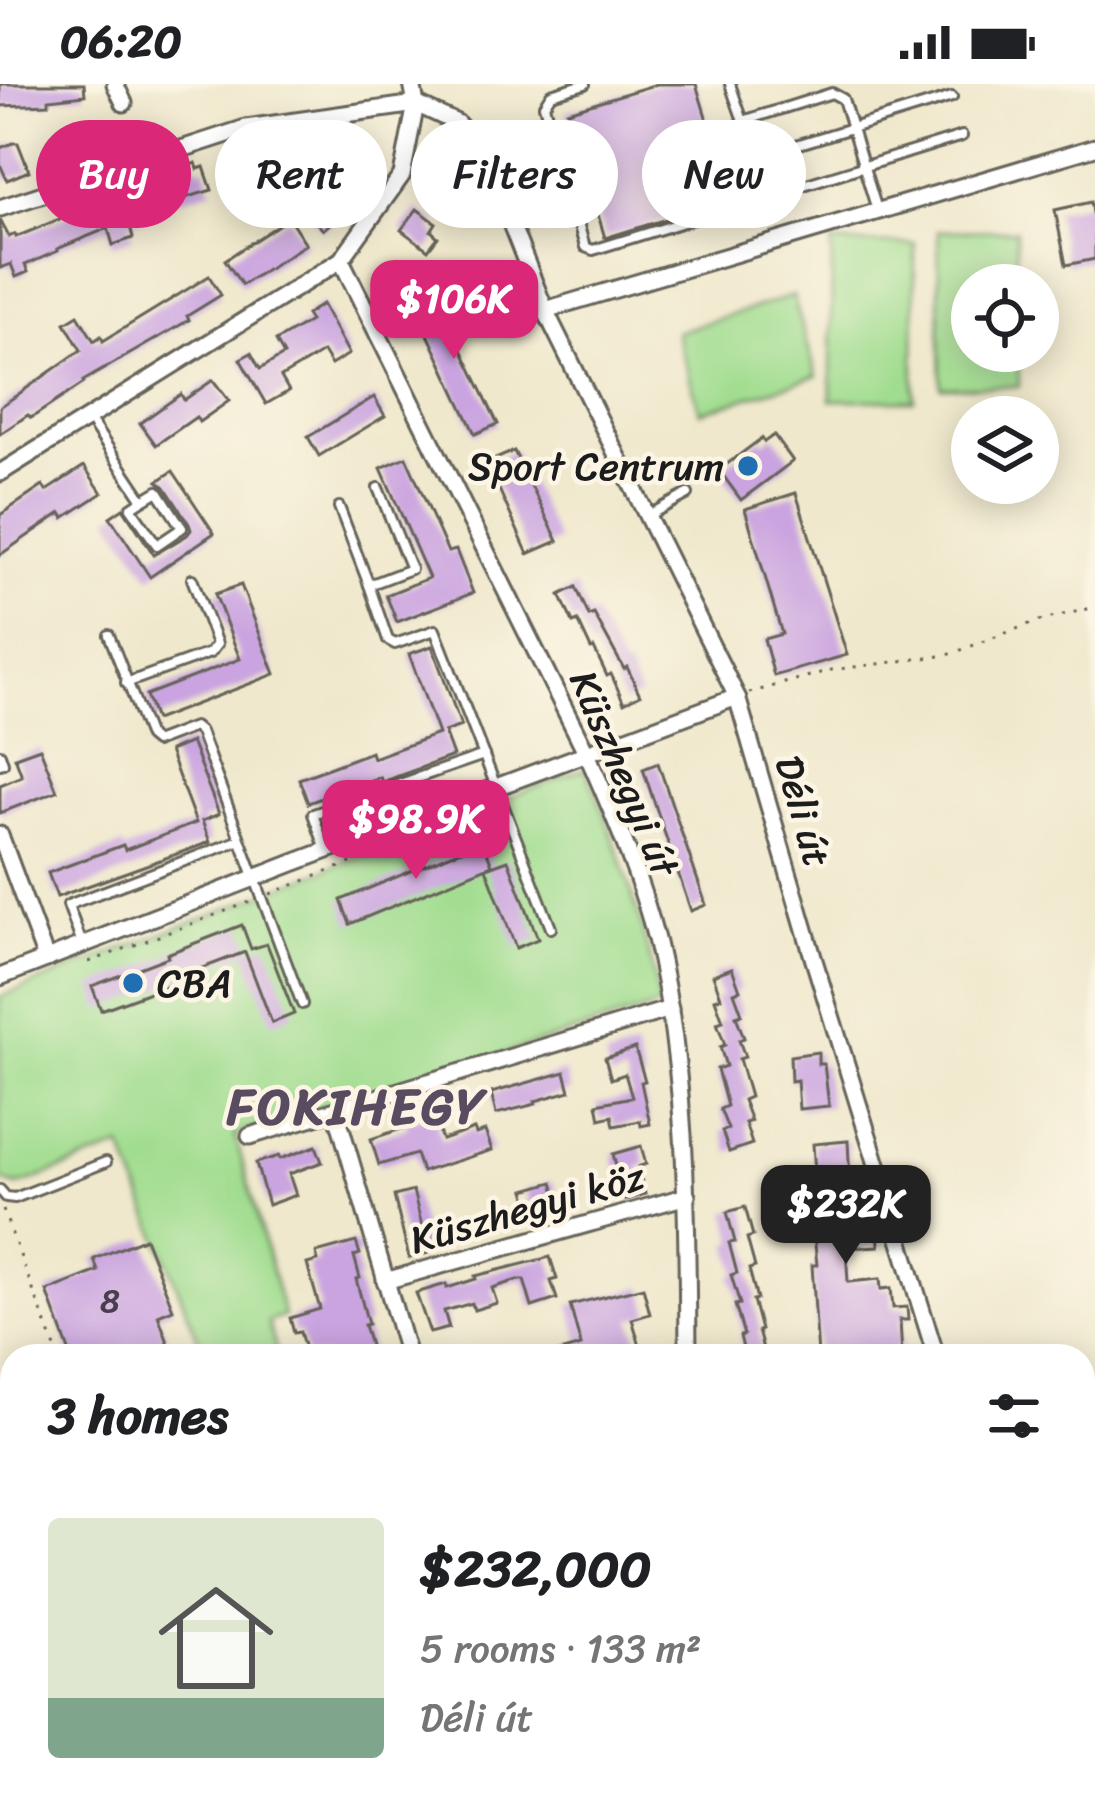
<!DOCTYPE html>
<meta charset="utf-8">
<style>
body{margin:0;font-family:Sriracha,sans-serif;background:#f6f6f6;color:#202124;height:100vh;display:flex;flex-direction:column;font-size:45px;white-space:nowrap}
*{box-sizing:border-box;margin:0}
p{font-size:39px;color:#757577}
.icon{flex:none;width:66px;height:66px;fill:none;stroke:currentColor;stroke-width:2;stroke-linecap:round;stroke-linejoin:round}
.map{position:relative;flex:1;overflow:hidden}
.sheet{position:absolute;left:0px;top:1260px;width:1095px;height:471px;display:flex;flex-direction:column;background:#fff;border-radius:36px 36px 0 0;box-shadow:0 6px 30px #0003}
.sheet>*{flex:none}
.guide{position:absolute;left:36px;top:36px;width:1023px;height:108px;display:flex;gap:24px}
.fabs{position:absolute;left:951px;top:180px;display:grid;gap:24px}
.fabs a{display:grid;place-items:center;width:108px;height:108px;border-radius:50%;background:#fff;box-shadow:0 6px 30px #0003;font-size:60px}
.price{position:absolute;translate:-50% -102px;padding:0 27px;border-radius:24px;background:#db2777;color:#fff;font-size:39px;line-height:78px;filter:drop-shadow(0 3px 6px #0008)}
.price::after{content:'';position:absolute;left:50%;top:72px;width:36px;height:27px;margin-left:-18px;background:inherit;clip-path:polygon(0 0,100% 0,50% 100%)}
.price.active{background:#222;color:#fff}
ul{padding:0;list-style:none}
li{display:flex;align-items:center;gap:36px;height:300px;padding:0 48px}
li+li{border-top:3px solid #e0e0e0}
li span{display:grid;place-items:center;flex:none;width:336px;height:240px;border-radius:12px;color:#555}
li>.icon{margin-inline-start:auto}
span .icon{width:144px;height:144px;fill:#fffc;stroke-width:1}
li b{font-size:51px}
h2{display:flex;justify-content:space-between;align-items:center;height:144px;padding:0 48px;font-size:51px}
.tag{padding:0 42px;border-radius:54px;background:#fff;box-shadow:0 6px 30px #0003;font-size:42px;line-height:108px}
.tag.active{background:#db2777;color:#fff}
.status{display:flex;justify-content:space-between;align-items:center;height:84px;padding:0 60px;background:#fff;direction:ltr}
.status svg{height:33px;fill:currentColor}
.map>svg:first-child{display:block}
</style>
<div class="status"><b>06:20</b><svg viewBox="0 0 49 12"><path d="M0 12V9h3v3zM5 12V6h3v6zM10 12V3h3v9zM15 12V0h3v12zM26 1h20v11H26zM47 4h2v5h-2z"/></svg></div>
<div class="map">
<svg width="1095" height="1729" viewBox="0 0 1095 1729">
<rect width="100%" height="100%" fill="#fcf5e5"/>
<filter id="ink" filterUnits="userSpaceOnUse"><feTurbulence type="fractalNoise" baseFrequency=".00833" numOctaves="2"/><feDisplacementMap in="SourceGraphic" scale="24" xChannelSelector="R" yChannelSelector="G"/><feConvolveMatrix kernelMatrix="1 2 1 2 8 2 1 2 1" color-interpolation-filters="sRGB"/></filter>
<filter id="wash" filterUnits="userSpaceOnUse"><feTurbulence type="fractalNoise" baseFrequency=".004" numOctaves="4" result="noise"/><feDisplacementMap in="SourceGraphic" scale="48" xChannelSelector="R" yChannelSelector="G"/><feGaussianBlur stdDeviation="2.7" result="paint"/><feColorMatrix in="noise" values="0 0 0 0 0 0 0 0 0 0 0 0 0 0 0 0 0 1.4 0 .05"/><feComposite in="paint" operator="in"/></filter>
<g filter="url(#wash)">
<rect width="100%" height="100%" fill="#efe8cc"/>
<g fill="#a1dd90" stroke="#5e7c56" stroke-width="3">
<polygon points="1016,146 1017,201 972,201 972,267 1018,267 1019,302 941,303 938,147"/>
<polygon points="832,159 915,160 914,316 831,316"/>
<polygon points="793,212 817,292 700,328 676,248"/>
<path d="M585,684c34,77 59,156 75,238l-425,129 49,181 -16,6 10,34h-73l-83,-209 -105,39 -14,-5 -3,-7v-177z"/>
</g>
<g id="blocks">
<g fill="#caa4e0">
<polygon points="0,0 84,0 85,11 49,15 49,20 0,22"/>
<polygon points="657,0 696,0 731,115 605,154 567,27"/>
<polygon points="13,59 18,59 29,87 7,96 0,80 0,64"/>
<polygon points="255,72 256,77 264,75 267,91 263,94 264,104 240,109 234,77"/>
<polygon points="196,79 198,85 204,83 212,106 168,119 170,125 129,139 133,154 113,161 108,144 57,165 58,167 25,181 28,188 16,193 11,180 0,184 0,136 9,153 15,150 16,153 84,125 141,110 140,106 178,93 177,90 183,87 182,84"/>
<polygon points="433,89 466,105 456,125 423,108"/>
<polygon points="317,105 336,121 333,124 340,131 323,146 300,121"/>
<polygon points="1091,118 1095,140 1095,175 1066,181 1055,126"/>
<polygon points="417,125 436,139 431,147 438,153 428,166 401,146"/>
<polygon points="289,134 306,160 242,201 225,176"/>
<polygon points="209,192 221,211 187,232 189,236 83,297 84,299 31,334 28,331 0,350 0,323 81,266 65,239 78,231 94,257 101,252 103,257"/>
<polygon points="425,204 430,217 437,214 498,340 475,350 409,210"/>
<polygon points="322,220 349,270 331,281 323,268 281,293 289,307 266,320 240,275 251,269 260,285 284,271 276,257 310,237 306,231"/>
<polygon points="213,296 229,317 199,338 196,333 156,361 140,339 181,310 184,316"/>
<polygon points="374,313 385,332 319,372 308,353"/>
<polygon points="774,351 793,377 741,416 719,386 762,354 764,358"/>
<polygon points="514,367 558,457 528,470 498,403 494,404 484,380"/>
<polygon points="406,373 448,468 456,466 473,509 397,538 386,511 429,494 381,384"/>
<polygon points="84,382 102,409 64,434 61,429 0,471 0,431 43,402 46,407"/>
<polygon points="173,387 214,449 150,493 110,433 123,424 154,471 187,451 191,446 189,440 165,403 158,397"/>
<polygon points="796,409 847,571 774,592 764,555 782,550 745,425"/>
<polygon points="241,501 275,590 155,636 146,611 240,575 215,510"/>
<polygon points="576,503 589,532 594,530 624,585 627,583 640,611 624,619 611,590 607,592 594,564 591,565 578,537 573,539 560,511"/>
<polygon points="432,562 461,642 444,648 453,672 382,698 380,693 308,719 299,695 371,668 373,674 438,650 409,570"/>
<polygon points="191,658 219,730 202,737 210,758 57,813 48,789 123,761 125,766 196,739 169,667"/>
<polygon points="40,664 57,707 0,729 0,701 22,692 15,673"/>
<polygon points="658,679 706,821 691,827 643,685"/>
<polygon points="483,757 492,781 350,840 341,816"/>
<polygon points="508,776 538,855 516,864 486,784"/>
<polygon points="242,841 251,865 267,860 294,930 272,939 245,868 176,894 177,898 101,926 92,902 168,873 167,870"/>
<polygon points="732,884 740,906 734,908 742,930 736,932 744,954 739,956 745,973 739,975 750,1013 743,1016 751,1037 745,1039 752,1060 729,1068 722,1047 728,1045 720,1025 727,1022 717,985 726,982 720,963 725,961 717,939 723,937 715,915 721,913 713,891"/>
<polygon points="635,964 645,997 641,998 650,1040 641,1042 640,1037 614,1042 612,1032 600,1035 597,1020 632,1013 625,990 611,995 605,974"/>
<polygon points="818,968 818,980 824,980 829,1022 799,1025 797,996 791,997 790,972"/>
<polygon points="565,988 570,1007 535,1017 536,1020 496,1030 491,1009"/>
<polygon points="433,1030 442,1056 474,1045 476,1050 485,1047 492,1066 422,1088 416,1070 379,1081 371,1055 407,1043 406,1038"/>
<polygon points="848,1057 851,1117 864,1117 865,1142 878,1141 879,1162 846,1164 848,1198 880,1195 881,1205 891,1204 893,1224 907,1223 908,1236 900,1236 902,1272 818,1272 812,1181 817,1181 814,1150 804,1150 803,1118 817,1118 813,1060"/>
<polygon points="316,1062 322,1078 289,1090 296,1111 268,1121 256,1079 279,1072 280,1075"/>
<polygon points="641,1062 646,1080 638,1083 645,1110 625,1116 613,1070"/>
<polygon points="553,1098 560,1124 558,1125 559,1129 537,1135 536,1132 533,1133 525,1106"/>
<polygon points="413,1107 429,1169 409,1174 394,1112"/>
<polygon points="745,1123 753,1152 747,1154 755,1183 749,1185 757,1215 753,1216 761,1246 758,1247 765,1272 745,1272 740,1252 744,1251 735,1221 740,1220 731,1191 737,1189 729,1159 735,1158 727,1128"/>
<polygon points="145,1154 173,1225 158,1231 173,1272 71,1272 47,1207 98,1187 94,1175"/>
<polygon points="356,1158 360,1170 354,1172 360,1194 356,1195 368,1240 364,1241 373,1272 307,1272 300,1248 294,1249 290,1234 320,1225 307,1180 318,1177 316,1169"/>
<polygon points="550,1173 557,1195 551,1197 557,1215 532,1223 524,1196 517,1196 492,1204 497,1219 474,1226 472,1219 444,1227 449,1244 430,1249 416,1209 446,1200 447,1204 476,1195 475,1192"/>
<polygon points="643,1203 650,1230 632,1235 640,1262 634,1264 636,1270 556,1272 556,1269 581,1262 570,1221"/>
</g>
</g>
</g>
<g filter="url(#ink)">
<use href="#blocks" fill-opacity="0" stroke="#66635a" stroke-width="3"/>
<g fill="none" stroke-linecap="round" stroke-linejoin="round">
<g stroke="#66635a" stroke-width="14">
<g id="service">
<polyline points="585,0 551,10 544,21 585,163 593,166 962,52"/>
<polyline points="730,0 743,37"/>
<polyline points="754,74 952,13"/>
<polyline points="765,113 743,37 832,9 843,15 877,126"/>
<polyline points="89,335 143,416 131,424 157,461 182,444 158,407 143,416"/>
<polyline points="378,404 411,485 369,501 388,556 395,560 435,546 551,844"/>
<polyline points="339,423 369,501"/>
<polyline points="647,432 688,410"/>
<polyline points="109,551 149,653 155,658 194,643 200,648 302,920"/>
<polyline points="126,599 210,569 217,560 192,495"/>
<polyline points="0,670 3,679 0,680"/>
<polyline points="326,766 313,730 484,671"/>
<polyline points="82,860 68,821 240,756"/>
<polyline points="0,1106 6,1113 15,1114 106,1078"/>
</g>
</g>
<g stroke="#66635a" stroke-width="21">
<g id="minor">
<polyline points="115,0 124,19"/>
<polyline points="0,124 246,44 416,20 457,39 483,69 545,226 737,613 813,873 936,1272"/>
<path d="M341,176l246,494c27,61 54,124 70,189 31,133 30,277 31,413"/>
<polyline points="545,226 1095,63"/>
<polyline points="0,389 341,176 402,91 416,20 412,0"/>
<polyline points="0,751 46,875"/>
<polyline points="0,893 293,779 737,613"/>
<polyline points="336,1027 408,1272"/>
<polyline points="250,1052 670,925"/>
<polyline points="385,1197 687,1112"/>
<polyline points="0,1717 12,1710"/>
<polyline points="589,1719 630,1729"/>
<polyline points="783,1719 785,1729"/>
<polyline points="1072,1719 1077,1729"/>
<polyline points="318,1729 333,1719"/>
<polyline points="1038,1729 1060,1719"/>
</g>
</g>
<g stroke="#66635a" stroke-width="3" stroke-dasharray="3 9" stroke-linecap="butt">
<polyline points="749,609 831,586 948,571 1035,538 1095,523"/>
<polyline points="270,810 491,725"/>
<polyline points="89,878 250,818"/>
<polyline points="3,1126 58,1272"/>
</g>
<use href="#service" stroke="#fff" stroke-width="8"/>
<use href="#minor" stroke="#fff" stroke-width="15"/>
</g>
</g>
<g fill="#1f6fb2" stroke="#fcf5e5" stroke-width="4.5">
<circle cx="748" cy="382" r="12"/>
<circle cx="133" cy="899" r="12"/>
</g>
<g text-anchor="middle" stroke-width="9" stroke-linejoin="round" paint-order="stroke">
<g font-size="33" fill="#483e4d">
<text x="110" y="1228">8</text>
</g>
<g font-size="39" fill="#1c1c1c" stroke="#fcf5e5" text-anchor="end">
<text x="724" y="396">Sport Centrum</text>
<text x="157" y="913" text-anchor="start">CBA</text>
</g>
<g font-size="39" fill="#1c1c1c" stroke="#fcf5e5">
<text transform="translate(625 689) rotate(67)" y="14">Küszhegyi út</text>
<text transform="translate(804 727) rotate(74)" y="14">Déli út</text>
<text transform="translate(527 1123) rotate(-16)" y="14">Küszhegyi köz</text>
</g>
<g font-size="51" font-weight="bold" letter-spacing="3" fill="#594c61" stroke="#fcf5e5">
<text x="357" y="1040">FOKIHEGY</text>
</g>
</g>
</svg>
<div class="fabs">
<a><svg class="icon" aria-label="locate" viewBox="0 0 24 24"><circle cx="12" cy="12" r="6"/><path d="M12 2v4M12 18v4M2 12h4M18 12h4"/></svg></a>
<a><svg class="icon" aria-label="layers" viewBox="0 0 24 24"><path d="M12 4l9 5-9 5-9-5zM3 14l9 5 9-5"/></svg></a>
</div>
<b class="price" style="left:454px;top:278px">$106K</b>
<b class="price" style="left:416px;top:798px">$98.9K</b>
<b class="price active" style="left:846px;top:1183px">$232K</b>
<div class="guide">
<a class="tag active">Buy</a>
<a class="tag">Rent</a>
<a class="tag">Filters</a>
<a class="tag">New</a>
</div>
<section class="sheet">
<h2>3 homes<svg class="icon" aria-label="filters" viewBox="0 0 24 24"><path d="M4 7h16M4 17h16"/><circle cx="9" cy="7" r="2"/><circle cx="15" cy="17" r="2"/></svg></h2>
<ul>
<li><span style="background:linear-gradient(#dfe7d0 75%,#7fa58c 0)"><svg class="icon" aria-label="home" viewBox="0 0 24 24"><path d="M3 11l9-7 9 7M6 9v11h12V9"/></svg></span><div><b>$232,000</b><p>5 rooms · 133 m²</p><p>Déli út</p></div></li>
</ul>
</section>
</div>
